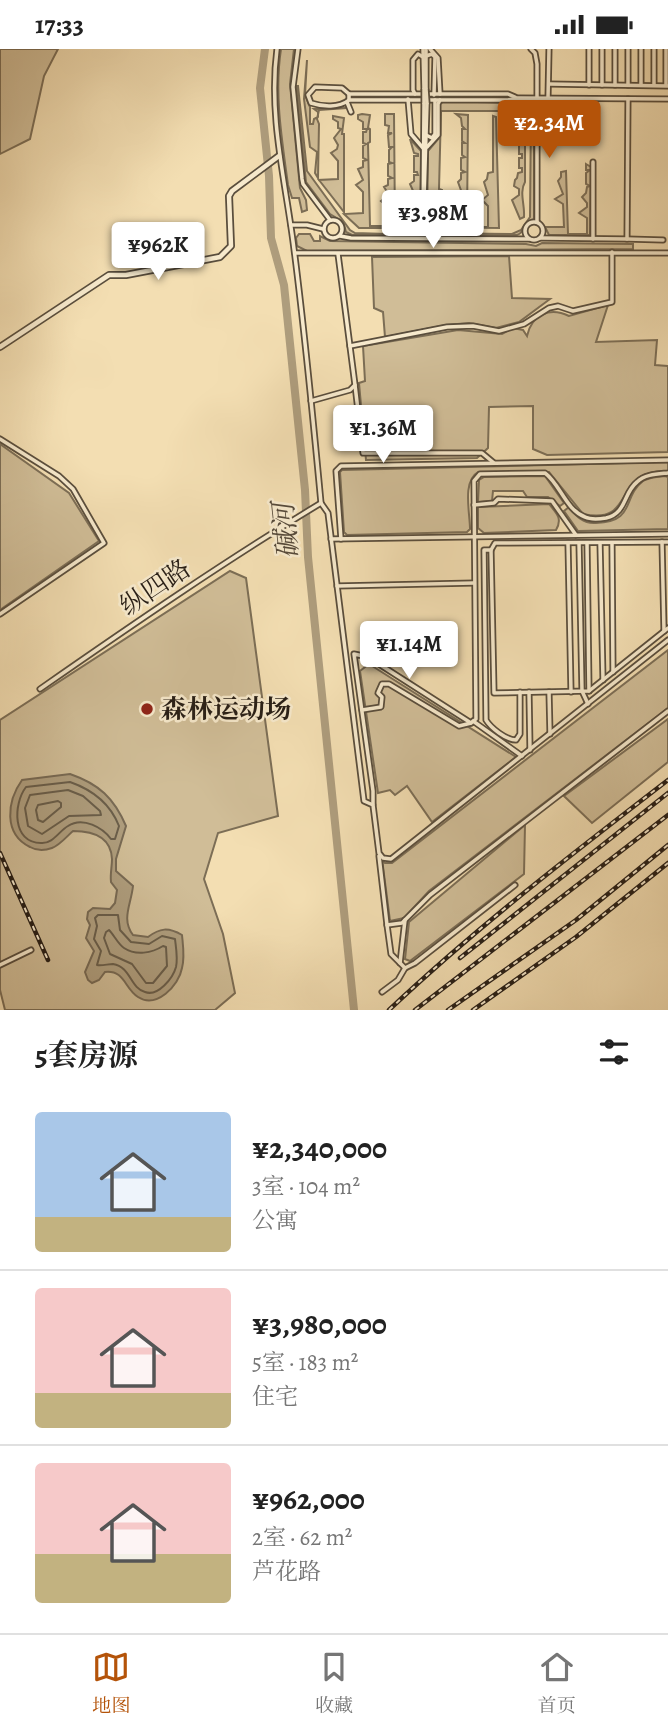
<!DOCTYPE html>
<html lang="zh">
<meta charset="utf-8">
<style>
body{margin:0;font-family:Alegreya,"Noto Serif SC",serif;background:#f6f6f6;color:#222;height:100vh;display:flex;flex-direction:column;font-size:26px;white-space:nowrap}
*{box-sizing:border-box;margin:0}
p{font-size:23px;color:#767676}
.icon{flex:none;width:38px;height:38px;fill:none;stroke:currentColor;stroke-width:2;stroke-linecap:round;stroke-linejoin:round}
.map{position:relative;height:961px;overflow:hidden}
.details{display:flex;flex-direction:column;background:#fff;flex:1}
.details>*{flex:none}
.price{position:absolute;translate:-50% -60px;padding:0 16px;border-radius:7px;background:#fff;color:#222;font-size:23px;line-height:46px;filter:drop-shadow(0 2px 4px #0008)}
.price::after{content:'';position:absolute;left:50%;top:42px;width:21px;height:16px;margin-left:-10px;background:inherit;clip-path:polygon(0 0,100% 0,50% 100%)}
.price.selected{background:#b45309;color:#fff}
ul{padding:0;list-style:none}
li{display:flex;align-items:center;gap:21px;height:175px;padding:0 35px}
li+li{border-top:2px solid #e0e0e0}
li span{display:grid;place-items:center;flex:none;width:196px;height:140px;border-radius:7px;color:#555}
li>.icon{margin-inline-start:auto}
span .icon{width:84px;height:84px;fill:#fffc;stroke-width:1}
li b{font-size:30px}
h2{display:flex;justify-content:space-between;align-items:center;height:84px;padding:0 35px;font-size:30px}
.status{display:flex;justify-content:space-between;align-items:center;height:49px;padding:0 35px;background:#fff;direction:ltr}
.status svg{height:19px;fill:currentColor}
.tab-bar{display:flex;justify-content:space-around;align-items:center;height:98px;border-top:2px solid #e0e0e0;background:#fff;font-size:19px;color:#767676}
.tab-bar a{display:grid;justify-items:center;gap:4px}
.tab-bar .selected{color:#b45309}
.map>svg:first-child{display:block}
</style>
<div class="status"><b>17:33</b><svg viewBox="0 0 49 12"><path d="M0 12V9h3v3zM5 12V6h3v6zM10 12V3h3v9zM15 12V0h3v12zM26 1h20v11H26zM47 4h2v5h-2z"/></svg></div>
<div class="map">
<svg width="668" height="961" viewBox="0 0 668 961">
<rect width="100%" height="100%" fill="#f3deb2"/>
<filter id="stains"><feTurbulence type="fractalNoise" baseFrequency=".00286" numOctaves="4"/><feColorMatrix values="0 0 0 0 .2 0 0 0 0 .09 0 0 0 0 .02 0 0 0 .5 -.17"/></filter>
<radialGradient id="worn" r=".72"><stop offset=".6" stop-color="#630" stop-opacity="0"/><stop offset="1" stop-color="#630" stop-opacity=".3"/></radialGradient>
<g fill="#d0bd97" stroke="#7c6e56" stroke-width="2">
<polygon points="0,0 58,0 44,27 30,90 0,105"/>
<path d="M281,0h13l-4,35 10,104 6,12 1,10 -5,2 -3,-14h-7l-4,-13c-6,-45 -14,-91 -7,-136z"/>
<polygon points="307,11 305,46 310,58 310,75 313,75 314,70 318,68 318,63 314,60 347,59 319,61 317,70 319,75 318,129 315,124 317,103 310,98 304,50"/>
<polygon points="296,37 298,37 307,122 350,181 355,184 420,186 352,186 346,183 343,173 330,165 306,133"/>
<polygon points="444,52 512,54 508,62 441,62 439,140 442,141 442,178 488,178 488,157 482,151 488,146 484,133 487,130 488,124 493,123 493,67 496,68 499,179 427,178 428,102 440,88 440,55"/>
<path d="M525,52l-3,3 -1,16h4v62c-6,10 0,23 -1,35l-4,2 -8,-19 7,-5v-6l-5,-3 1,-6 2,-2 1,-5 4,-1v-4h-3v-10h3v-4h-3v-10h3v-4l-3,-1v-9l4,-1v-7l-3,-1v-5l-3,-3v-11z"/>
<path d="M531,61h3v109c-10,5 -10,14 -17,16l-91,1v-3l86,1 9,-4 9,-13z"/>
<polygon points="362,65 370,66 368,79 370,80 370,93 368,94 370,177 389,177 389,159 381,152 389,146 384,138 388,136 388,130 392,129 388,127 388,115 392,114 389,113 389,101 392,98 389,98 388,86 392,84 388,84 389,77 385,76 385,65 394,65 395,177 414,177 414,156 407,151 414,144 410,135 414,132 414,126 418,126 417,123 414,123 414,107 418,107 418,105 414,104 410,90 421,102 420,177 418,179 359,179 344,165 363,164 363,143 356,136 363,131 358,120 363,118 363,112 367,111 363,109 363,97 366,95 363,94 363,83 366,83 367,80 363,80 363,73 358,70 358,66"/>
<polygon points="456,65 468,66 467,172 462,172 462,157 456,151 462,144 458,133 461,130 461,124 465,123 461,121 461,109 465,108 462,106 462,94 465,94 462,92 462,80 465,80 462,77 461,69"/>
<polygon points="333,67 344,69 342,85 344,85 344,163 319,131 338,130 338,112 331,104 337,100 338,96 334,89 341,80 338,79 338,73 333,70"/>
<polygon points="586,115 591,118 590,186 549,186 545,178 564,178 563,155 555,150 563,145 558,132 561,128 561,123 566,122 568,185 587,185 587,169 579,164 587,158 587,154 582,148 586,144 587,138 590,137 586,135 586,124 590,121 586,121"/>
<polygon points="299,185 310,185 314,192 320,192 320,187 330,192 526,195 536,197 542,194 633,195 633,200 307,202 297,197 296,189"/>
<polygon points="509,207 512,249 550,250 519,273 496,279 469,274 446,276 385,288 383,263 374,259 372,208"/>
<path d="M608,256l-12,37 61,-2 -2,25 13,1v86l-121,3 -14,-6v-43l-44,1 -1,41 -11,10 -111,2 -7,-77 6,-2 -2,-35 95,-16 44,4 11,-6 10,2 4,6c5,-22 23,-29 42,-20z"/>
<polygon points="0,395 69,444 99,492 0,561"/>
<path d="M668,413v9c-58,-2 -30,55 -85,43l-34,-42h-71c-16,9 -8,41 -8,57l-3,3 -120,3 -3,-3 -4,-60 2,-2z"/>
<polygon points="545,427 564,454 560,457 548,448 527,448 523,442 493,442 492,452 478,453 479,431 484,428"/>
<path d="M665,427l3,1v52l-90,2 -14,-20 5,-4c7,9 14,17 27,16 40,-1 26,-26 47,-42 7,-4 15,-4 22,-5z"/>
<path d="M549,455c7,9 14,14 7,26l-72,3 -6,-5v-21z"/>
<polygon points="230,522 246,529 278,767 218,784 204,830 223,885 235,944 215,961 5,961 0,941 0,671"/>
<polygon points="668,601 668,659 429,842 404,869 390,872 382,810 385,814 392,814"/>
<polygon points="369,615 516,708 432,773 407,737 395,746 390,741 378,744 360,622"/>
<polygon points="668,670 668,713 592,774 564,747"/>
<polygon points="525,776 524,825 410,912 405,910 409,873"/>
</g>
<path fill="#ae9d7d" stroke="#786a54" stroke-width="2" d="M70,725c29,10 44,24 56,52l-10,33v12l17,15c-2,19 -12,33 0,49l15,2c12,-9 20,-10 34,-2 1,11 3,22 0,33 -3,18 -26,41 -44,29 -14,-9 -13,-27 -33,-25l-6,8 -7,3 -4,-3 -3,-8 9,-21 -8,-13 4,-13 -3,-6 1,-7 5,-4 17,1 5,-6 2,-13 -6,-8c-1,-8 1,-15 1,-23 -1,-23 -21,-28 -39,-28 -6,5 -13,14 -21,17 -8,3 -15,3 -22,-1 -27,-13 -23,-46 -8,-67z"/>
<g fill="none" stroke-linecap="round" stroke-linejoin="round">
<g stroke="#6a5e4a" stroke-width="2">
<path d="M70,733c23,8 40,21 49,44l-4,13h-4c-8,-11 -28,-23 -43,-13 -9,5 -15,18 -27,17 -29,0 -28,-39 -15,-56z"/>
<polygon points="68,741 83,747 100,762 101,766 69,767 42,785 28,777 25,759 30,746"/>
<polygon points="58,752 61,754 61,758 43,773 38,771 36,761 38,756"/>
<path d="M98,866h20l2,15 11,12 18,2 13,-8 13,3c1,9 3,19 1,28 -3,11 -18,30 -31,25 -15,-4 -14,-25 -32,-28 -5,0 -11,2 -16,1l4,-14 -7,-12 3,-13 -2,-8z"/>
<path d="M109,881c5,5 9,14 15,18 12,8 28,5 39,-2l3,1 1,19 -14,17h-7l-14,-19 -22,-10 -6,-16 2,-6z"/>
</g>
<polyline stroke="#ae9d7d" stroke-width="8" points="265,0 260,39 269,127 271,189 284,236 305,441 308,508 354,961"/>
<g stroke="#5a4e3d" stroke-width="7">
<g id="minor">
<path d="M277,0c-9,68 9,134 17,200 11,85 19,169 27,254l7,10 36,288 9,4 6,48 4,5 8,1 277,-219"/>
<polyline points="298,0 293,38 302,130 303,135 330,171"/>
<polyline points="423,0 424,40"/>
<polyline points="426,0 426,40"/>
<polyline points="430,0 438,9 440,45"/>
<polyline points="531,0 535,4 537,15 537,173"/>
<polyline points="426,7 432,5 435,8 434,46"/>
<polyline points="549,35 668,37"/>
<polyline points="589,36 589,0"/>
<polyline points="602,36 602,0"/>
<polyline points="615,36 615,0"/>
<polyline points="628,36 628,0"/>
<polyline points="641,36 641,0"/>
<polyline points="654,36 654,0"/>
<polyline points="666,36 666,0"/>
<path d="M315,38l27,1 7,6v6c-10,8 -26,7 -38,3l-3,-8z"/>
<polyline points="349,45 508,45 515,48"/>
<polyline points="415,45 413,41 413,11 418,5 423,8"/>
<polyline points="548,49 549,0"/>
<polyline points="408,50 411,85 423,99"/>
<polyline points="349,51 508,51 517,49 668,50"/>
<polyline points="347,53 351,63"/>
<polyline points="556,63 575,63"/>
<polyline points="426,86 432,89 435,85 435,51"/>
<polyline points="427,98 438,86 438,55 440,51"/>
<circle cx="333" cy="180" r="9"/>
<circle cx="534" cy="182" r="9"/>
<polyline points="291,176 307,176 323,180"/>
<polyline points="423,178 424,54"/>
<polyline points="423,182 427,54"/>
<polyline points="340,187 351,189 529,190"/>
<polyline points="540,189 627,190 628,50"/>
<polyline points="593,190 593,113"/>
<polyline points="627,190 663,191"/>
<polyline points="295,204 668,204"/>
<polyline points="350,297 447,278 473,277 499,282 524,275 549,259 558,257 573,262 612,253 612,203"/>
<polyline points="355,336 363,404 482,404 494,414"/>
<polyline points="311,352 350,341 355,336 338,205"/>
<polyline points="0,390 59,427 73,440 104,494 0,565"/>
<polyline points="474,456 494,454 498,450 552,452 576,486"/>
<polyline points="331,490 668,485"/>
<polyline points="341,490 336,422 341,417 668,411"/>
<polyline points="662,493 664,582"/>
<polyline points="668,493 495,494 491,501 494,644 589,642 668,579"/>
<polyline points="568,494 571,643"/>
<polyline points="579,494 582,642 588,655"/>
<polyline points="587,494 589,642"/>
<polyline points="600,494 603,631"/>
<polyline points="612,494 613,623"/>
<path d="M491,501h-7l2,170c5,8 20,20 30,20l4,-6v-42"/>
<polyline points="337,537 474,534"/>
<path d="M40,640c92,-64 185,-128 281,-186"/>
<polyline points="529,643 530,701"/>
<polyline points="549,643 550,685"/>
<polyline points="362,661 381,658 382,648 378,644 382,635 389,635 459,677 471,674"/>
<polyline points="473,672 522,707"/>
<path d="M373,755v-13l-19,-137 14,3 103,66 5,-4 -2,-238 6,-7 65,-1c15,11 21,37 40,44 6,3 15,2 21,1 21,-5 17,-25 31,-36 8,-8 21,-8 31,-9"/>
<polyline points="379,807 387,876 402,874 430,846 668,662"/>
<polyline points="387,876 391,905 405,919 415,914 515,836"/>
<polyline points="400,914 405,871"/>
<polyline points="0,916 31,901"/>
<polyline points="382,943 398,931 405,919"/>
</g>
</g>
<g stroke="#5a4e3d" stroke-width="8">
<polyline id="tertiary" points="0,298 109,226 126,226 220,208 231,197 229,147 232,142 279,107"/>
</g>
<use href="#minor" stroke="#f7eacd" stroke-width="3.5"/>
<use href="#tertiary" stroke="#f7eacd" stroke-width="4.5"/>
<g stroke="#271e16" stroke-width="4.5">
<g id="rail">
<polyline points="0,804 48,911"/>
<polyline points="460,909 668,744"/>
<path d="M389,961c88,-83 183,-156 279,-230"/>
<polyline points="415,961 668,766"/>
<polyline points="448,961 576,871 668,796"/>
<polyline points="473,961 576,888 668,814"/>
</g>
</g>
<use href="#rail" stroke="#f7eacd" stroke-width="2" stroke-dasharray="5" stroke-linecap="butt"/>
<g stroke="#5a4e3d" stroke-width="7" stroke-linecap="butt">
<g id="minor-bridge">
<polyline points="424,40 424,54"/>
<polyline points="426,40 427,54"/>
</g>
</g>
<use href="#minor-bridge" stroke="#f7eacd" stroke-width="3.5"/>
</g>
<circle fill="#8f2418" stroke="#f7eacd" stroke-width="2.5" cx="147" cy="660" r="7"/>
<g text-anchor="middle" stroke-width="5" stroke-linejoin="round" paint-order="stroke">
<g font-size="26" fill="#271e16" stroke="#f7eacd">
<text transform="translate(155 538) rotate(-34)" y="9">纵四路</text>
</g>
<g font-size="26" font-weight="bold" fill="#271e16" stroke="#f7eacd" text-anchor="start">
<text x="161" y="669">森林运动场</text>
</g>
<g font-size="28" font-style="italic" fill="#564a3a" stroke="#f7eacd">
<text transform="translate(285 482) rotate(-96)" y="10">碱河</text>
</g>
</g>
<rect width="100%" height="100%" filter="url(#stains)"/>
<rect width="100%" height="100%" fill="url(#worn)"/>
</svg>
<b class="price selected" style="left:549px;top:111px">¥2.34M</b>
<b class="price" style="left:433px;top:201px">¥3.98M</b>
<b class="price" style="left:158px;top:233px">¥962K</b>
<b class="price" style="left:383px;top:416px">¥1.36M</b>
<b class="price" style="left:409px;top:632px">¥1.14M</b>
</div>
<section class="details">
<h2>5套房源<svg class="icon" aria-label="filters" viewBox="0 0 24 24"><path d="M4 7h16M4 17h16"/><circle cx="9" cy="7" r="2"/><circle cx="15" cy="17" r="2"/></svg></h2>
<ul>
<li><span style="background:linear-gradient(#a9c7e8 75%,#c2b280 0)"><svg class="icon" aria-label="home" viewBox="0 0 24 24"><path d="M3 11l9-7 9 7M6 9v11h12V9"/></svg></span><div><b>¥2,340,000</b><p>3室 · 104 m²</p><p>公寓</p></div></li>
<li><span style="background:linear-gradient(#f6c9c9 75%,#c2b280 0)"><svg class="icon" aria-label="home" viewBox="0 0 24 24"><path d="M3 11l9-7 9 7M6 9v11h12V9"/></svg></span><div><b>¥3,980,000</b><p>5室 · 183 m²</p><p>住宅</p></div></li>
<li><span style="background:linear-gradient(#f6c9c9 65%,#c2b280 0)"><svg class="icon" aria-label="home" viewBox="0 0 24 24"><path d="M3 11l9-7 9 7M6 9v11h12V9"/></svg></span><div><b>¥962,000</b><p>2室 · 62 m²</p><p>芦花路</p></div></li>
</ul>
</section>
<nav class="tab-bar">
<a class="selected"><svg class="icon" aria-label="map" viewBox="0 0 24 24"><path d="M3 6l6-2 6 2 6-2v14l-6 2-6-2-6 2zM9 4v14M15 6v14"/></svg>地图</a>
<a><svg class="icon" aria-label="saved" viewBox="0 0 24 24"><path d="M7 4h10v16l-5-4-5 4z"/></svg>收藏</a>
<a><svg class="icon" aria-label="home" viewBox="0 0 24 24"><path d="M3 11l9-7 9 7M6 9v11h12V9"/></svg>首页</a>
</nav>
